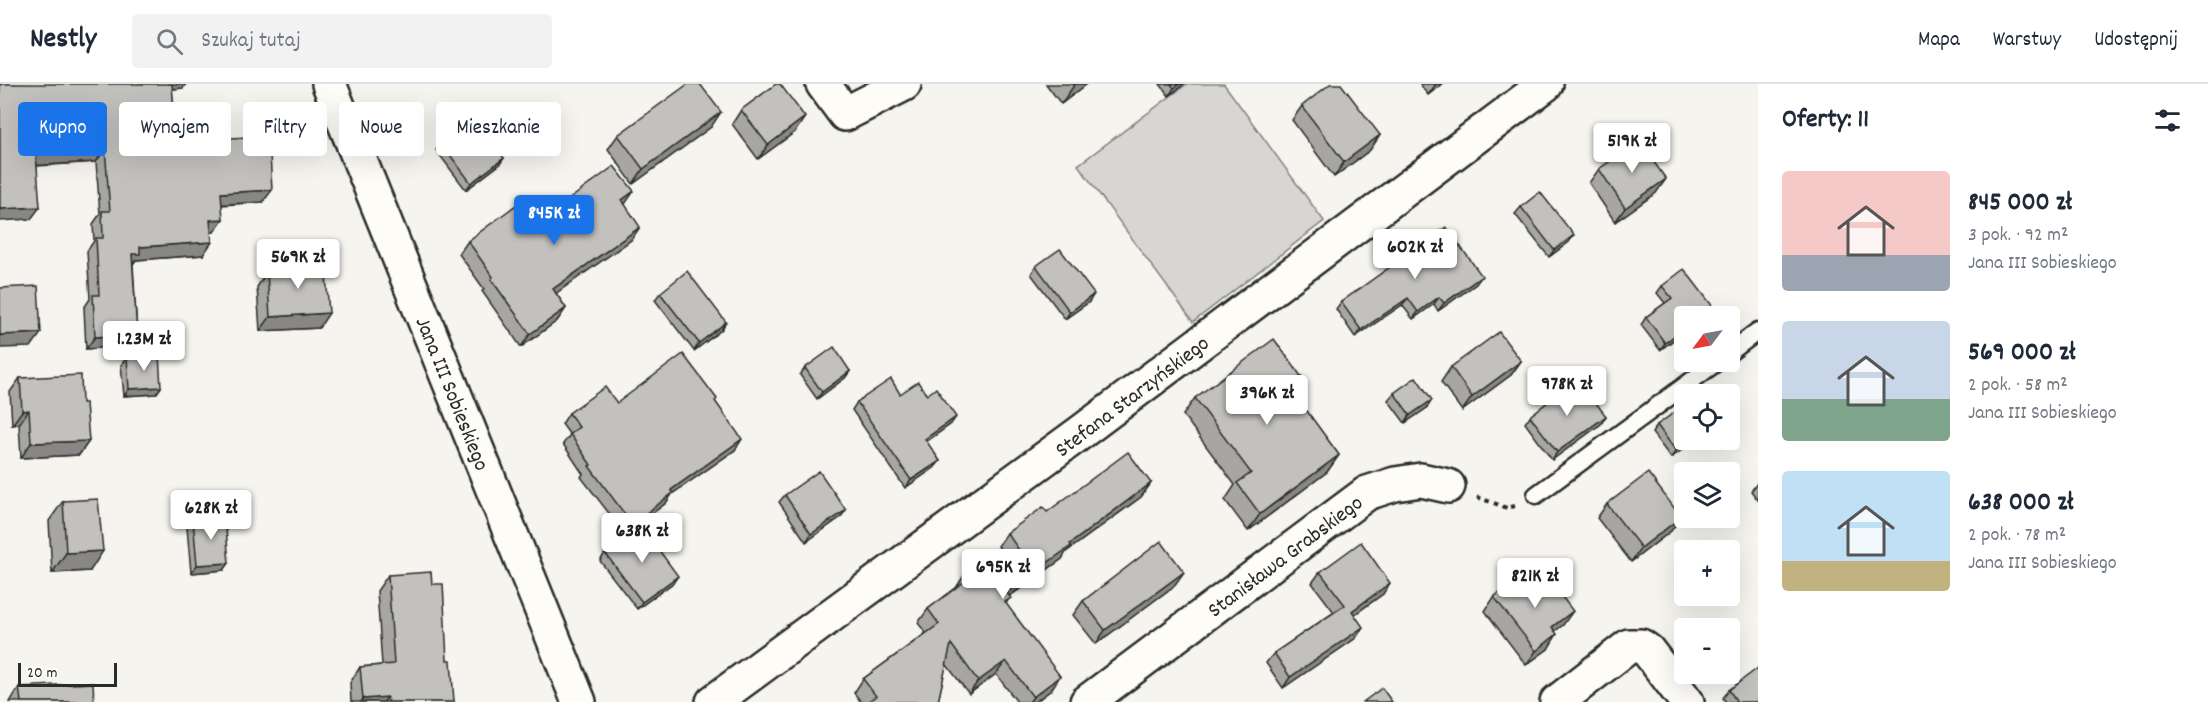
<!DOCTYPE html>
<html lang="pl">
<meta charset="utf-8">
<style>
body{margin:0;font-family:Dekko,sans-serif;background:#f2f2f3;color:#1f2937;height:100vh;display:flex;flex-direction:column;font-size:22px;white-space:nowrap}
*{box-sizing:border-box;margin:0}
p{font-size:20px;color:#747a83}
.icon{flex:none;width:33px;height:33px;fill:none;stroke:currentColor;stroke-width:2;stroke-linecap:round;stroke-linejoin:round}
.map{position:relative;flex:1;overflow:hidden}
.details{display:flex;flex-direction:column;background:#fff;width:450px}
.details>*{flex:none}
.guide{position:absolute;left:18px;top:18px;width:570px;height:54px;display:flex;gap:12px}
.needle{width:39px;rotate:238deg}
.tools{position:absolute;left:1674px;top:222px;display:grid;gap:12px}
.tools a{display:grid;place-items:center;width:66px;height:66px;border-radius:6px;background:#fff;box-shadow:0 6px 24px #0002;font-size:30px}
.scale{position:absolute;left:18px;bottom:15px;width:99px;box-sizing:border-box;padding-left:6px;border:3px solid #2b2b2b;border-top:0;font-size:16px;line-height:21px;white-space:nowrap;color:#2b2b2b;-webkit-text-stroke:4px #fdfcf7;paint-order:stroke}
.price{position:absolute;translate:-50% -51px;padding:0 14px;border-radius:6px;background:#fff;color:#222;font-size:20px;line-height:39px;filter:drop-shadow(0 2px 3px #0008)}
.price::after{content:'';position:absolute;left:50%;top:36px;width:18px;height:14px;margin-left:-9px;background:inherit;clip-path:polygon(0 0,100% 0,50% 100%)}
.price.on{background:#1a73e8;color:#fff}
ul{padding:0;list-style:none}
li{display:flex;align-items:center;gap:18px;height:150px;padding:0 24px}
li span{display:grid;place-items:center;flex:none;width:168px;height:120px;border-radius:6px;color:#555}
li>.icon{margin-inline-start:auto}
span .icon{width:72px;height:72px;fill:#fffc;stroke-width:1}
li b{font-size:26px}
h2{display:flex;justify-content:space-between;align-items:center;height:72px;padding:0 24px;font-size:26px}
.chip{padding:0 21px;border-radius:6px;background:#fff;box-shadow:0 6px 24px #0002;font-size:21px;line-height:54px}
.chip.on{background:#1a73e8;color:#fff}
header{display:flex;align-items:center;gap:36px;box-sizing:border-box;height:84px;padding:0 30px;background:#fff;border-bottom:2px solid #e0e1e3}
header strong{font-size:28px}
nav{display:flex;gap:33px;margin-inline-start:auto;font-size:21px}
.search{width:420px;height:54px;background:#f2f2f3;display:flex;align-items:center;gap:15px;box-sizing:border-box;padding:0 21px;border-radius:6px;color:#747a83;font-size:22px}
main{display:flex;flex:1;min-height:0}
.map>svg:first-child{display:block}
</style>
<header>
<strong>Nestly</strong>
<div class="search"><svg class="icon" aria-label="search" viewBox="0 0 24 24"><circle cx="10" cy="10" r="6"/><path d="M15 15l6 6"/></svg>Szukaj tutaj</div>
<nav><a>Mapa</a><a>Warstwy</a><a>Udostępnij</a></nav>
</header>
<main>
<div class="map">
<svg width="1758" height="618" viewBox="0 0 1758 618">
<rect width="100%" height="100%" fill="#f5f4ef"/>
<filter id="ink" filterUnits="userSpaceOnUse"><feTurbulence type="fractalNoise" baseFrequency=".0167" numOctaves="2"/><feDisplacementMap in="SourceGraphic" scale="12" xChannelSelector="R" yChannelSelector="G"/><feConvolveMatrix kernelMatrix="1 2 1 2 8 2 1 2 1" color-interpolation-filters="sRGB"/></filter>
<g filter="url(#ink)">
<polygon fill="#d7d6d2" stroke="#81807e" stroke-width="1.5" points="1187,0 1224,0 1324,137 1193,238 1078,81"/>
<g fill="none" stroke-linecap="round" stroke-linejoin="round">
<g stroke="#2b2b2b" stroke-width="21">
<g id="service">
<polyline points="1730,268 1758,247"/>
<polyline points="1536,411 1717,278"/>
</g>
</g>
<g stroke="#2b2b2b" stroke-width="38">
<g id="minor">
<polyline points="329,0 579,618"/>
<polyline points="823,0 845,30 904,0"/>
<polyline points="713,618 1080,349 1546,0"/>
<polyline points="1087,618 1367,409 1395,400 1421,396 1448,402"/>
<polyline points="1557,618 1629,562 1641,562 1648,567 1687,618"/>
</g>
</g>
<polyline stroke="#2b2b2b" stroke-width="4" stroke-dasharray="4.5 4.5" stroke-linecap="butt" points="1477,413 1507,424 1515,422"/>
<use href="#service" stroke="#fdfcf7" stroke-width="16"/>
<use href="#minor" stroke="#fdfcf7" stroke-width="33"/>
</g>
<g fill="#a7a6a3" stroke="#2b2b2b" stroke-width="1.5">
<polygon points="0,0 183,4 172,5 176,57 263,118 222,121 214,148 211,148 203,171 136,176 133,180 137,250 128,262 86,265 84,224 90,215 87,167 94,157 93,140 100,130 96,78 37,82 31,135"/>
<polygon points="1046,0 1087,0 1061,20"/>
<polygon points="1160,0 1184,0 1169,12"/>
<polygon points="1420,0 1442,0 1428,11"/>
<polygon points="1302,22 1380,51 1370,66 1334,93 1292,36"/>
<polygon points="741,26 795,48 758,75 732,40"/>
<polygon points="711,43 633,100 608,65 618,51"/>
<polygon points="441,59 504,74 499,81 466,106 436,66"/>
<polygon points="1599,85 1656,109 1615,138 1589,99"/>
<polygon points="624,120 631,156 556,209 566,224 557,237 521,263 482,207 484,205 459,170 468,157"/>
<polygon points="1521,123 1569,158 1549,173 1515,130"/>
<polygon points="279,181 319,244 260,247 257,203 267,188 274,188"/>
<polygon points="1036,182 1089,218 1065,235 1031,190"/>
<polygon points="1476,200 1438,227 1434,220 1413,235 1402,221 1355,253 1336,225 1341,218"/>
<polygon points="1662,202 1720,232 1684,232 1684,248 1660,266 1641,241 1646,233 1665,219 1657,209"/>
<polygon points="660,209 726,238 721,246 694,267 655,216"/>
<polygon points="127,273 161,303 156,310 124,312 121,281"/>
<polygon points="1521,277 1511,291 1462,327 1441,298 1451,283"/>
<polygon points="805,284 850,287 845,294 817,315 800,291"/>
<polygon points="1301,292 1291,306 1339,371 1327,388 1248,447 1225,416 1235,401 1183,331 1195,314"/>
<polygon points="20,294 82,319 89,357 79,371 21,374 19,340 12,341 10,308"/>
<polygon points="1394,309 1427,324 1405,339 1388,316"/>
<polygon points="900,310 927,311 951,340 926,358 940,377 934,384 905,404 852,326 857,318"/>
<polygon points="1582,311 1606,332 1601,340 1552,376 1525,339 1530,332"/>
<polygon points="715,317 735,366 672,410 666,419 625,450 581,393 583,390 563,360 570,351 562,340 569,329 617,319"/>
<polygon points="1657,341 1684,356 1671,374 1652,349"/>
<polygon points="1758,398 1758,416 1751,407"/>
<polygon points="1151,399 1141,413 1066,468 1062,475 1010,512 1006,520 1051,606 1035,618 1017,618 996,590 969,610 946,580 938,618 861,618 854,609 863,595 926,549 918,539 928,525 956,504 965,490 1012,483 998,462 1007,449 1047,428"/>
<polygon points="785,411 841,433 806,458 779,418"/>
<polygon points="63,417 90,487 52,489 49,437"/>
<polygon points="1607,420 1671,447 1631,478 1597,434"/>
<polygon points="193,436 229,479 224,486 191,489 187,443"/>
<polygon points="605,469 673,499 637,525 600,477"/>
<polygon points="1320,488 1383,510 1354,531 1356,554 1283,604 1266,579 1274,569 1334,528 1312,499"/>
<polygon points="388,491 432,500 454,618 351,618 350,599 360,583 382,581 377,507"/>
<polygon points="1174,502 1096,560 1073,531 1083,517"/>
<polygon points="1522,503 1563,541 1555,547 1548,565 1526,581 1485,527 1494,513"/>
<polygon points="19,603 94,618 10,618"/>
<polygon points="1729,606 1758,618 1726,618 1723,614"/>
</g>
<g fill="#888785" stroke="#2b2b2b" stroke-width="1.5">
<polygon points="167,0 186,0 183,4 163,6"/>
<polygon points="1075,0 1087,0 1061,20"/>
<polygon points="1179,0 1184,0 1169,12 1174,4"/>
<polygon points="1436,0 1442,0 1428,11"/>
<polygon points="721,28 711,43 633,100 643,85"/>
<polygon points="805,33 795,48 758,75 768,61"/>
<polygon points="1380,51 1370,66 1334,93 1344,78"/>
<polygon points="105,65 96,78 28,82 36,70"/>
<polygon points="504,74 499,81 466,106 471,99"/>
<polygon points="1666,95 1656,109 1615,138 1625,124"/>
<polygon points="272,106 263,118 212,121 221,109"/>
<polygon points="634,107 625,120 613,129 622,116"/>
<polygon points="40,123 31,135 0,137 0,125"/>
<polygon points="223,135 214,148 201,149 210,136"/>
<polygon points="640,143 631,156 544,218 553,205"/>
<polygon points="1574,151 1569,158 1549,173 1554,166"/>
<polygon points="212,158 203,171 136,176 131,182 132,170 140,163"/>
<polygon points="1482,192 1476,200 1438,227 1444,219"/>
<polygon points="1094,210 1089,218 1065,235 1070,228"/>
<polygon points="1439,213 1434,220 1413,235 1418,228"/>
<polygon points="1408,214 1402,221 1355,253 1361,246"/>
<polygon points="566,224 557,237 521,263 530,250"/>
<polygon points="329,229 319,244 260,247 270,233"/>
<polygon points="726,238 721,246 694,267 699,259"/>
<polygon points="1684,244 1684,248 1660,266 1665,259"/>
<polygon points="41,249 31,263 0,264 0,251"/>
<polygon points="137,250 128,262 86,265 95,253"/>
<polygon points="1521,277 1511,291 1462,327 1472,313"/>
<polygon points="850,287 845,294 817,315 822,308"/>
<polygon points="1301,292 1289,309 1288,301"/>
<polygon points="161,303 156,310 124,312 129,305"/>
<polygon points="1432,316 1427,324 1405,339 1410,331"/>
<polygon points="29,326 19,340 12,341 22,327"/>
<polygon points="1606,332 1601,340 1552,376 1557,368"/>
<polygon points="956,333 951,340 919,363 925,355"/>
<polygon points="742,355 735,366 672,410 666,419 625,450 632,440 671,406"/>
<polygon points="1692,356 1696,356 1671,374 1676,367"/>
<polygon points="89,357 79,371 21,374 31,359"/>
<polygon points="1339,371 1327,388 1248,447 1260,430"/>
<polygon points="940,377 934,384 905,404 911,396"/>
<polygon points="1151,399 1141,413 1066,468 1062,475 997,521 1006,508"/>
<polygon points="846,426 841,433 806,458 811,450"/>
<polygon points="1681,433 1671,447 1631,478 1641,464"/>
<polygon points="103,467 90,487 52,489 66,469"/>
<polygon points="229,479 224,486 191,489 197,481"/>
<polygon points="1184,488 1174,502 1096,560 1105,546"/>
<polygon points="678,492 673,499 637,525 642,518"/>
<polygon points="1390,499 1383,510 1344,538 1352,527"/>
<polygon points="1573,527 1563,541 1542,557 1552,543"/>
<polygon points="1363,543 1356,554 1283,604 1290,593"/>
<polygon points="1557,550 1548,565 1526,581 1536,567"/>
<polygon points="1006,577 996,590 969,610 978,597"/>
<polygon points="1060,592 1051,606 1035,618 1029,618 1033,613"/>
<polygon points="387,613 384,618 361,618 363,615"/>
</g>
<g fill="#c2c1be" stroke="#2b2b2b" stroke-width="1.5">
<polygon points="0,0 172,0 176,57 269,52 272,106 221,109 223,135 210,136 212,158 140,163 140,170 132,170 137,250 95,253 93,211 99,211 96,154 103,154 102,127 110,127 105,65 36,70 40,123 0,125"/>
<polygon points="688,0 700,0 721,28 643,85 618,51"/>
<polygon points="776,0 780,0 805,33 768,61 741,26"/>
<polygon points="1171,0 1179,0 1174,4"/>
<polygon points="1330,0 1341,0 1380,51 1344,78 1302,22"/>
<polygon points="474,34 504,74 471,99 441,59"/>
<polygon points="1639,57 1666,95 1625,124 1599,85"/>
<polygon points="614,82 634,107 622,116 640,143 553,205 566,224 530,250 491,195 493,193 468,157 516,121 532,143"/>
<polygon points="1540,108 1574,151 1554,166 1521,123"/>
<polygon points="1446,143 1482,192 1444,219 1439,213 1418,228 1408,214 1361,246 1341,218"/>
<polygon points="1060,165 1094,210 1070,228 1036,182"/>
<polygon points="325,178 329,229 270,233 267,188 279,187 279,181"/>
<polygon points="1684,185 1720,232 1684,232 1684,244 1665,259 1646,233 1672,214 1662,202"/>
<polygon points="687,187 726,238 699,259 660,209"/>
<polygon points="38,202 41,249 0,251 0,204"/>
<polygon points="1499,248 1521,277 1472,313 1451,283"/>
<polygon points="1274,255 1301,292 1288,301 1339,371 1260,430 1237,399 1251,389 1195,314"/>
<polygon points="834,263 850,287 822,308 805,284"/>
<polygon points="683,270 717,315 715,317 742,355 671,406 673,409 632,440 589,382 591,381 570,350 579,343 569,329 605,303 617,319"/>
<polygon points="159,271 161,303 129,305 127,273"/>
<polygon points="81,291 82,319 86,319 89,357 31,359 29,326 22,327 20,294"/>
<polygon points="1416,293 1432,316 1410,331 1394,309"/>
<polygon points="891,295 900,310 918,298 927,311 936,304 956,333 925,355 940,377 911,396 857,318"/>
<polygon points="1572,299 1582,311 1587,307 1606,332 1557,368 1530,332"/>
<polygon points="1682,323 1684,326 1684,356 1692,356 1676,367 1657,341"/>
<polygon points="1128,368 1151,399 1070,460 1071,462 1006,508 1011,514 1005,518 1060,592 1033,613 1006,577 978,597 951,560 938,618 867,618 876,612 863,595 939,540 928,525 965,497 965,490 979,479 1033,486 1007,449 1043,423 1047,428"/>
<polygon points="819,387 846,426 811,450 785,411"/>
<polygon points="1648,389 1681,433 1641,464 1607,420"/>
<polygon points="98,415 103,467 66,469 63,417"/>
<polygon points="225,433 229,479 197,481 193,436"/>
<polygon points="642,443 678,492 642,518 605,469"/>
<polygon points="1161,457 1184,488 1105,546 1083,517"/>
<polygon points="1361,458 1390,499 1352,527 1363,543 1290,593 1274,569 1345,521 1320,488"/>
<polygon points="1542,487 1573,527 1552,543 1557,550 1536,567 1494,513 1516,496 1522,503"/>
<polygon points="431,488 432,500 443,500 447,576 451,576 454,618 388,618 387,613 363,615 360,583 394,580 388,491"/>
<polygon points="1758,584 1758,618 1737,618 1729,606"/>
<polygon points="93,599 94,618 21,618 19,603"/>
<polygon points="1382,604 1392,618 1363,618"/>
</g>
</g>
<g text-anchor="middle" stroke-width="5" stroke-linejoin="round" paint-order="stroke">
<g font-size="22" fill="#2b2b2b" stroke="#fdfcf7">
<text transform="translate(454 309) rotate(68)" y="8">Jana III Sobieskiego</text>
<text transform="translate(1131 311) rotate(-37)" y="8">Stefana Starzyńskiego</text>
<text transform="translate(1284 471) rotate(-37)" y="8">Stanisława Grabskiego</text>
</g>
</g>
</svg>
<div class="tools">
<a><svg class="needle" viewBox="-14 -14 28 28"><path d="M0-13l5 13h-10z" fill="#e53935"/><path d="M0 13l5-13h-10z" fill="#747a83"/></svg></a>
<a><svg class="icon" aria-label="locate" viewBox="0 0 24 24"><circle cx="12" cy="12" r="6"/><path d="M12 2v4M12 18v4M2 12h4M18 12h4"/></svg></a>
<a><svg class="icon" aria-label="layers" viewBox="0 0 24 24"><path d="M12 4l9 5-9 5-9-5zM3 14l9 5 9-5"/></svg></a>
<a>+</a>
<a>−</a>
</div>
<div class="scale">20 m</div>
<b class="price" style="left:1632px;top:90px">519K zł</b>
<b class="price on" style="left:554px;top:162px">845K zł</b>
<b class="price" style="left:1415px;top:196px">602K zł</b>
<b class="price" style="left:298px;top:206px">569K zł</b>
<b class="price" style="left:144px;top:288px">1.23M zł</b>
<b class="price" style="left:1567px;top:333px">978K zł</b>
<b class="price" style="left:1267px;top:342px">396K zł</b>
<b class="price" style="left:211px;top:457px">628K zł</b>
<b class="price" style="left:642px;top:480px">638K zł</b>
<b class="price" style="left:1003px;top:516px">695K zł</b>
<b class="price" style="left:1535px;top:525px">821K zł</b>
<div class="guide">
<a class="chip on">Kupno</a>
<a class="chip">Wynajem</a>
<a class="chip">Filtry</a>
<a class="chip">Nowe</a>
<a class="chip">Mieszkanie</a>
</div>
</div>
<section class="details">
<h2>Oferty: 11<svg class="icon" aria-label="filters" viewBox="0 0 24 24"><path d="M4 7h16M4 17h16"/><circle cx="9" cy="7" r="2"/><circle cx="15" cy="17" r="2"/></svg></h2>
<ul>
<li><span style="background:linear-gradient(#f6c9c9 70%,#9aa5b1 0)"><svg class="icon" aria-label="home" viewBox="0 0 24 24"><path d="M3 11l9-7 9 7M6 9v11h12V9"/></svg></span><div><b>845 000 zł</b><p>3 pok. · 92 m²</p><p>Jana III Sobieskiego</p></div></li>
<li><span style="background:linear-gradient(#c9d6e8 65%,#7fa58c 0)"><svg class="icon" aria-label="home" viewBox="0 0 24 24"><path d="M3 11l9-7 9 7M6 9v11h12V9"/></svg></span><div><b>569 000 zł</b><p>2 pok. · 58 m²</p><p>Jana III Sobieskiego</p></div></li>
<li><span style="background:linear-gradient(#bfe0f5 75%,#c2b280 0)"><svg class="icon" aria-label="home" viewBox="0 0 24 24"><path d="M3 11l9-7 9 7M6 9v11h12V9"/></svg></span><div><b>638 000 zł</b><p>2 pok. · 78 m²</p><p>Jana III Sobieskiego</p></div></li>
</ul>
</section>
</main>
